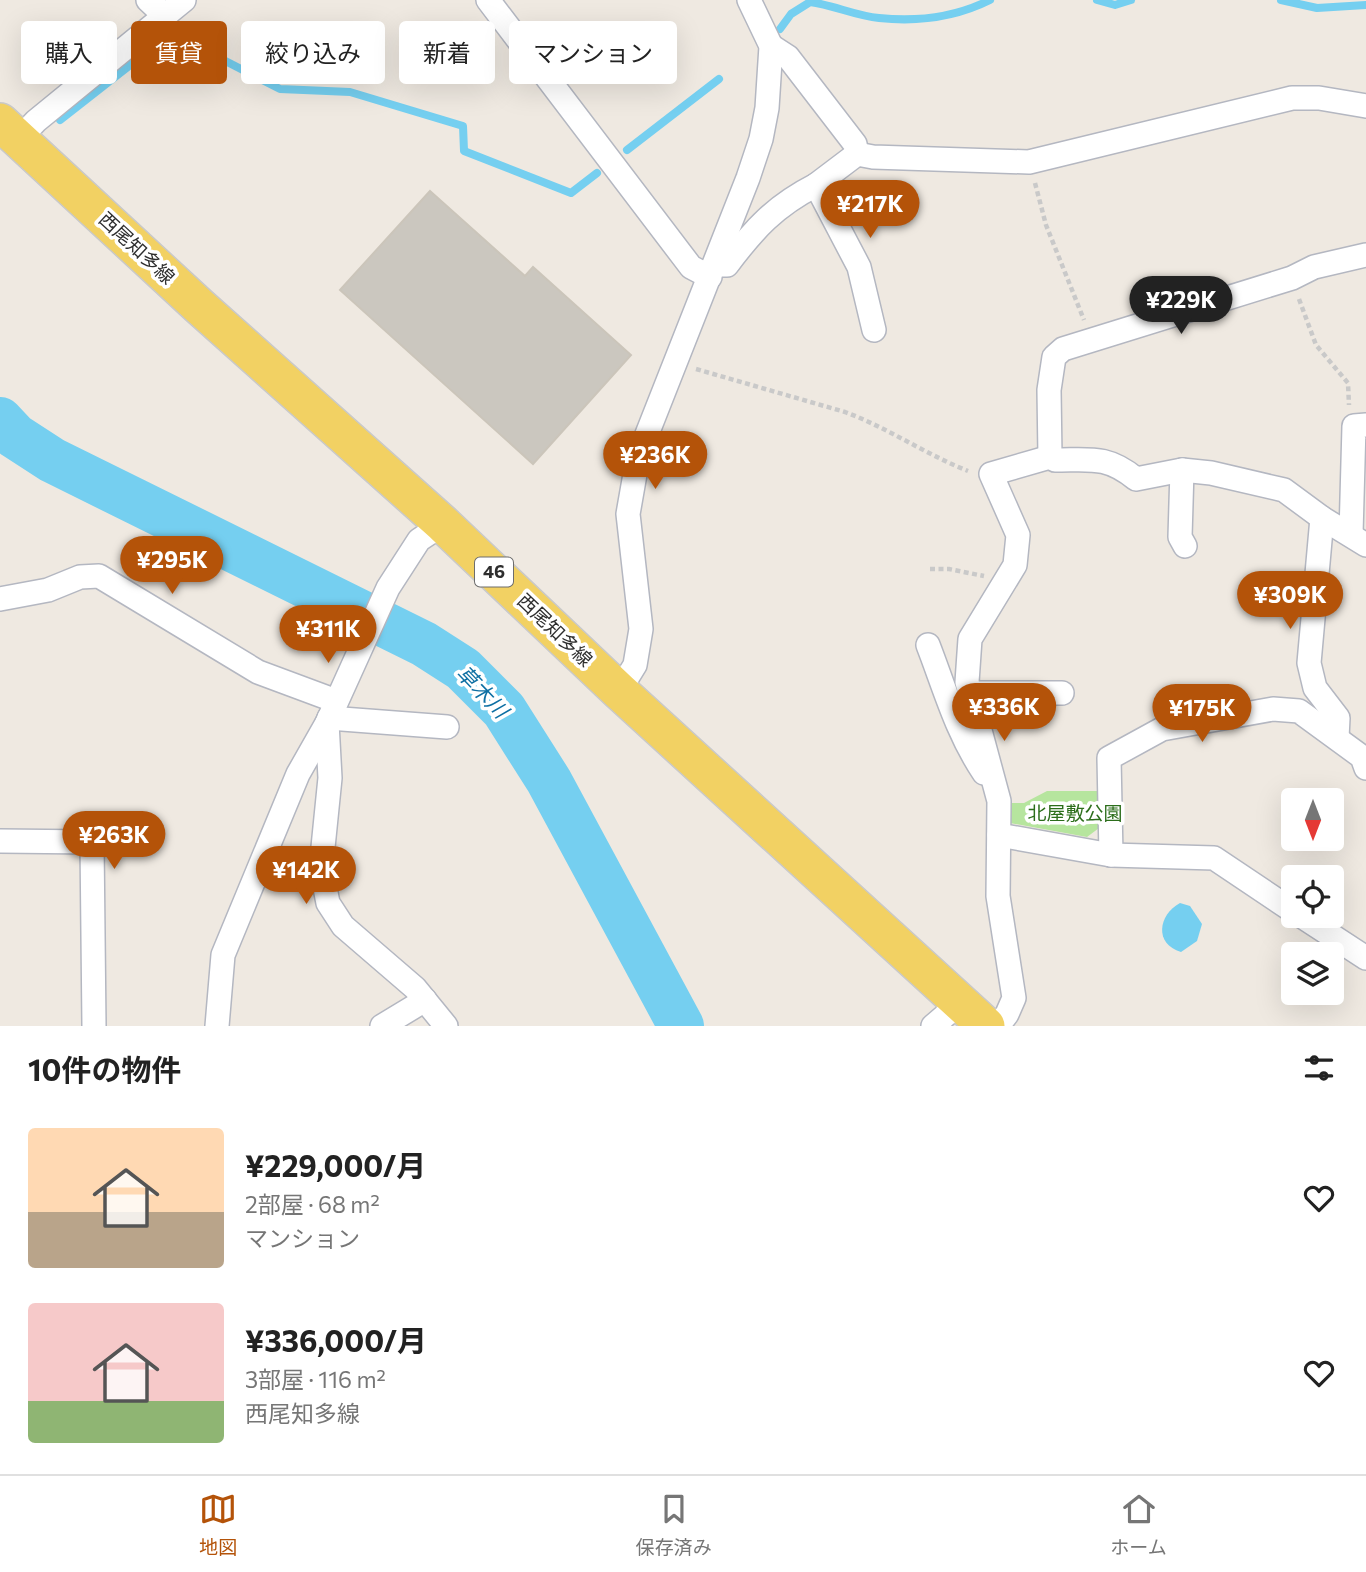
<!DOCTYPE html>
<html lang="ja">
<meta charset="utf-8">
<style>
body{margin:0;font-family:Commissioner,"Noto Sans JP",sans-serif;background:#f2f2f2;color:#222;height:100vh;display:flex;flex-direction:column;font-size:26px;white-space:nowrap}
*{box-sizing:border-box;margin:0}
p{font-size:23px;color:#767676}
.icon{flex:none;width:38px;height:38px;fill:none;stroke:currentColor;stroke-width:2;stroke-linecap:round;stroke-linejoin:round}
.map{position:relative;height:1026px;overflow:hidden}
.sheet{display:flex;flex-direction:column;background:#fff;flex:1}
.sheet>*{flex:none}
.hud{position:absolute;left:21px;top:21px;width:700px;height:63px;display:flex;gap:14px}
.needle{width:46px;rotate:180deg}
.tools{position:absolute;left:1281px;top:788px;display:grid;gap:14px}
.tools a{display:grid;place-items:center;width:63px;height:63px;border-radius:7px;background:#fff;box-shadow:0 7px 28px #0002;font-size:35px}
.price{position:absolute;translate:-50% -60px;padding:0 16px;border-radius:24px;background:#b45309;color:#fff;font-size:23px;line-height:46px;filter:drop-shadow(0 2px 4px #0008)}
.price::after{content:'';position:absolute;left:50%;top:42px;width:21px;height:16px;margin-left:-10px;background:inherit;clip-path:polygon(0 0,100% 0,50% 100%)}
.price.active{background:#222;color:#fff}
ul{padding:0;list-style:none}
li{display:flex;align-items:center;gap:21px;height:175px;padding:0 28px}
li span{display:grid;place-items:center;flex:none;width:196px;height:140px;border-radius:7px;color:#555}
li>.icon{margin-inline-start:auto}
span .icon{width:84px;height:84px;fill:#fffc;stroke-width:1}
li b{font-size:30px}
h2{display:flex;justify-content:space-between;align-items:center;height:84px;padding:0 28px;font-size:30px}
.pill{padding:0 24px;border-radius:7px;background:#fff;box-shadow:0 7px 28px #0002;font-size:24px;line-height:63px}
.pill.active{background:#b45309;color:#fff}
.tab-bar{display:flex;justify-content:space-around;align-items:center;height:98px;border-top:2px solid #e0e0e0;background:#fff;font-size:19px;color:#767676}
.tab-bar a{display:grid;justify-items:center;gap:4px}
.tab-bar .active{color:#b45309}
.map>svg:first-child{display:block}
</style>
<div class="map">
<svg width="1366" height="1026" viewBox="0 0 1366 1026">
<rect width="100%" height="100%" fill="#efe9e1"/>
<polygon fill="#b6e59e" points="1047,791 1097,791 1099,828 1087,837 1010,823 1008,803 1024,803"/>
<path fill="#75cff0" d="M1180,903l10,3 12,18 -5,17 -16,11c-27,-8 -23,-37 -1,-49z"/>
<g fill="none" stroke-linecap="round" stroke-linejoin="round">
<g stroke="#75cff0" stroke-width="8">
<polyline points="1097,0 1115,5 1131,0"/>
<polyline points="1281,0 1317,8 1366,5"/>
<path d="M780,29l11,-15 19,-12c23,3 46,14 69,16 38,4 77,-1 111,-18"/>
<polyline points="60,120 171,33 280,89 350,92 463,126 464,151 571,193 597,173"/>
<polyline points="627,150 719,79"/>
</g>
<polyline stroke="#75cff0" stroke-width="46" points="0,420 15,436 52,460 424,644 463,669 504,710 549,781 681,1026"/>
</g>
<polygon fill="#cbc7bf" stroke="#cbc5ba" stroke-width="2" points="430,191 525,276 533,267 631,355 533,464 340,290"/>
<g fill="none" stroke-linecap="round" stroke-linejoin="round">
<g stroke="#b4b7c1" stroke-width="26">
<g id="minor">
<polyline points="148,0 164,15"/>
<polyline points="488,0 691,267 710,277"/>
<polyline points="771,46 788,57 855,144 857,154"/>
<polyline points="19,139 36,121 184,0"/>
<path d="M715,265h12c27,-36 48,-59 89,-80"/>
<polyline points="874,330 859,267 816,185 857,154 873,157 1029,162 1292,98 1319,98 1366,106"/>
<polyline points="1050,457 1049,390 1054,357 1063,349 1292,278 1314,267 1366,255"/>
<polyline points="1182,470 1180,537 1185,546"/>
<polyline points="1322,518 1309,663 1315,688 1338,718 1337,738"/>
<polyline points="1351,534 1354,426 1366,425"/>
<polyline points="0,599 48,590 80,577 99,576 258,672 336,701"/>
<path d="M928,645c17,44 29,88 56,128"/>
<polyline points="619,691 635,665 641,629 628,514 638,457 748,178 761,139 767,108 771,46 749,0"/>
<polyline points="970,693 1062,693"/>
<polyline points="329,718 447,727"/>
<polyline points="327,723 330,778 321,867 328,903 343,926 415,988 446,1026"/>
<polyline points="999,835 1111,855 1214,858 1293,911"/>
<polyline points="0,841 92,842 94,1026"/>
<polyline points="1111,855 1109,758 1162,729 1273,709 1299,711 1362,757 1366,768"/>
<polyline points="1300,915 1366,958"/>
<polyline points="217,1026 223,955 298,774 327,723 388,588 419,540 443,524"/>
<polyline points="382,1026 425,1000"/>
<polyline points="933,1026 961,1002"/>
<path d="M998,1026l9,-12 7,-16 -16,-102 1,-95 -32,-119 3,-43 45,-74 3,-30 -27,-61 59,-17 5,3c35,0 52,-5 81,19l46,-9 29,3 73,17 38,28 44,27"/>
</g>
</g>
<g stroke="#c9c9c9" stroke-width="40">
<polyline id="primary" points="0,122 199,306 443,524 619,691 986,1026"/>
</g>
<g stroke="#c9c9c9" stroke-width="4.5" stroke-dasharray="5 3.5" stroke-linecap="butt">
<polyline points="1035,183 1046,225 1084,320"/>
<polyline points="1299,299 1316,345 1348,383 1349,405"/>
<path d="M696,369l149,43c43,16 80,42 123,59"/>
<polyline points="930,569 949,569 984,576"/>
</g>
<use href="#minor" stroke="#fff" stroke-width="23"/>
<use href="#primary" stroke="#f2d163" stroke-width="37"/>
</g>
<g text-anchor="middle" stroke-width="7" stroke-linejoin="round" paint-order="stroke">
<rect fill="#fff" stroke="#6d6d6d" stroke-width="2" x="475" y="557.5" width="38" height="29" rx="5"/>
<g font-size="18" font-weight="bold" fill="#2e2e2e">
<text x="494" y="578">46</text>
</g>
<g font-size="19" fill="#2e2e2e" stroke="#fff">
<text transform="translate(137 248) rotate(43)" y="7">西尾知多線</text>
<text transform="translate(555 630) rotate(44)" y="7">西尾知多線</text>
</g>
<g font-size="19" fill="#2c6e1b" stroke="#fff">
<text x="1075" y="820">北屋敷公園</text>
</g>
<g font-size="21" font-style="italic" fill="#0d6fa3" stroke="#fff">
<text transform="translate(482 692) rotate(46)" y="7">草木川</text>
</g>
</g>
</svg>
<div class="tools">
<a><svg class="needle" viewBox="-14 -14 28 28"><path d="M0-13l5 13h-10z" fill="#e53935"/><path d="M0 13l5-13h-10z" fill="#767676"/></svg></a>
<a><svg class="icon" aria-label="locate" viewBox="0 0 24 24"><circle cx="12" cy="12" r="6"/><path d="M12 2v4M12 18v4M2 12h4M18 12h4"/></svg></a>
<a><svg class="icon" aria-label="layers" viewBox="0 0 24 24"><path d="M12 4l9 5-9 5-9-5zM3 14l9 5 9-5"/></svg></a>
</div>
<b class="price" style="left:870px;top:240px">¥217K</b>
<b class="price active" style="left:1181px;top:336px">¥229K</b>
<b class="price" style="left:655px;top:491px">¥236K</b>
<b class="price" style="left:172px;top:596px">¥295K</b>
<b class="price" style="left:1290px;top:631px">¥309K</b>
<b class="price" style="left:328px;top:665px">¥311K</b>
<b class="price" style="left:1004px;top:743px">¥336K</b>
<b class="price" style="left:1202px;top:744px">¥175K</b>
<b class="price" style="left:114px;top:871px">¥263K</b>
<b class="price" style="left:306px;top:906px">¥142K</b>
<div class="hud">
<a class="pill">購入</a>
<a class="pill active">賃貸</a>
<a class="pill">絞り込み</a>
<a class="pill">新着</a>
<a class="pill">マンション</a>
</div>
</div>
<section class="sheet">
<h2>10件の物件<svg class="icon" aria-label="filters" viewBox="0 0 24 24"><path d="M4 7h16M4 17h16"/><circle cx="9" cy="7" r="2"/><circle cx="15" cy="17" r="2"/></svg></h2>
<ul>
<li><span style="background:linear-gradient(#ffd9b3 60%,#b9a48a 0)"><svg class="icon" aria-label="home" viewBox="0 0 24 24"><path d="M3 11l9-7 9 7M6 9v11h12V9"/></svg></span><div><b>¥229,000/月</b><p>2部屋 · 68 m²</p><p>マンション</p></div><svg class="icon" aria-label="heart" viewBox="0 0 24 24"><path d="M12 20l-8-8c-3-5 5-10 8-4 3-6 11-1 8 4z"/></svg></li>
<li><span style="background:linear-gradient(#f6c9c9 70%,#8fb573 0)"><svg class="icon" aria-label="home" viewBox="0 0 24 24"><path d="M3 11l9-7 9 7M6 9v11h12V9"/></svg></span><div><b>¥336,000/月</b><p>3部屋 · 116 m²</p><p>西尾知多線</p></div><svg class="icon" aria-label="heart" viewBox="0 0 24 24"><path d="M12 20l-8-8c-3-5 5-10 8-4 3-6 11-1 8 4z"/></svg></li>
</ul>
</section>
<nav class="tab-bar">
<a class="active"><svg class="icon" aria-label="map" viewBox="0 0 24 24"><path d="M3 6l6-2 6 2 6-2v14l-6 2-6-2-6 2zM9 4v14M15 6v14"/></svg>地図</a>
<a><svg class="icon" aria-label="saved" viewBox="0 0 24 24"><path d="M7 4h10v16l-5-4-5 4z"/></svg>保存済み</a>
<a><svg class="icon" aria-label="home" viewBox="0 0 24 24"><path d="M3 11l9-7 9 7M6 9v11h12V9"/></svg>ホーム</a>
</nav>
